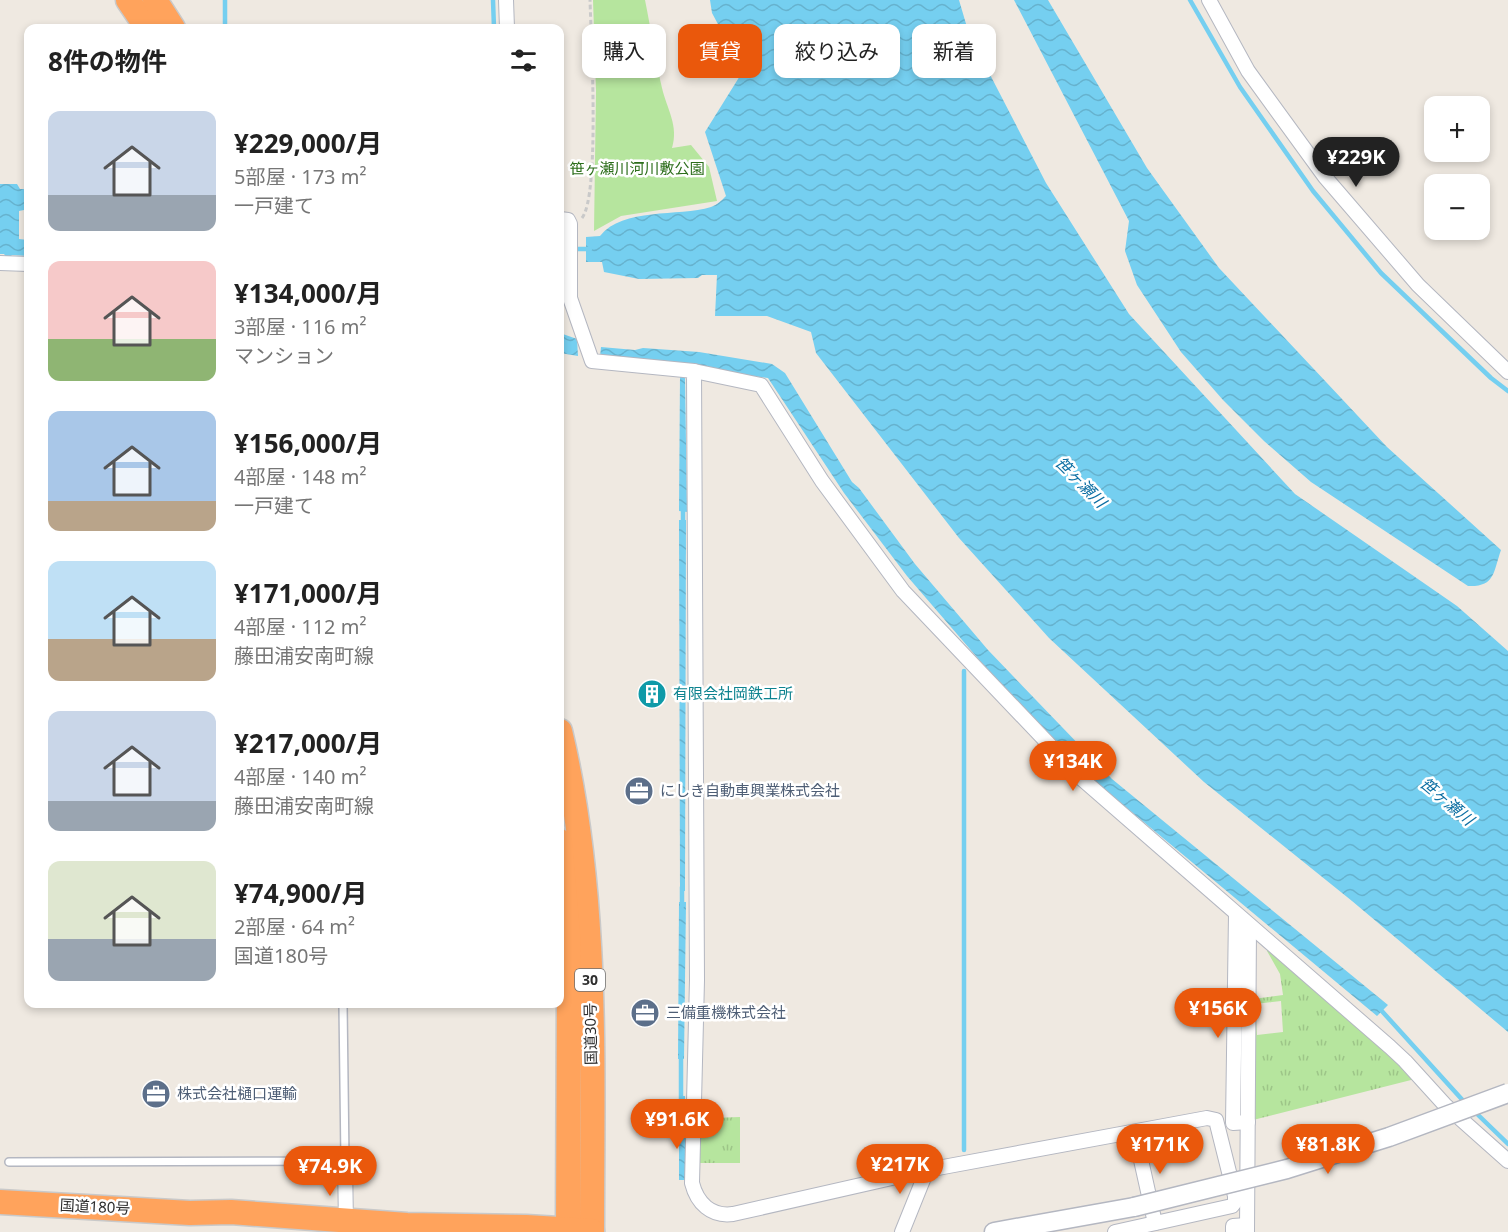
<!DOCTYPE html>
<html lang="ja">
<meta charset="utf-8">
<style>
body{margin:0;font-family:"Noto Sans","Noto Sans JP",sans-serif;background:#f6f6f6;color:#222;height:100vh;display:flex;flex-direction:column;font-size:22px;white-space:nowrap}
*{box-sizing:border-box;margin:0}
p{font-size:20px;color:#767676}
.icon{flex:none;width:33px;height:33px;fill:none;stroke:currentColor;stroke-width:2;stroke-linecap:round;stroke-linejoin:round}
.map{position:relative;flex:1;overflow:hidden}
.sheet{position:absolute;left:24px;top:24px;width:540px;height:984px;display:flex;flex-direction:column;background:#fff;border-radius:12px;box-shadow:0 3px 9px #0003}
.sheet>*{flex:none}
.banner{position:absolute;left:582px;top:24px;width:570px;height:54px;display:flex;gap:12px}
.buttons{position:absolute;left:1424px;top:96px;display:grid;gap:12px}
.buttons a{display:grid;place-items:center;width:66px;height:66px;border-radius:12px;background:#fff;box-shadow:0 3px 9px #0003;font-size:30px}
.price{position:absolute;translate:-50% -51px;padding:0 14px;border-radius:21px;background:#ea580c;color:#fff;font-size:20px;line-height:39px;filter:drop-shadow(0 2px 3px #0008)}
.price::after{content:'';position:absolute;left:50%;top:36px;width:18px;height:14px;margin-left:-9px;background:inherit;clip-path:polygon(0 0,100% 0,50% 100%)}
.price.selected{background:#222;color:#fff}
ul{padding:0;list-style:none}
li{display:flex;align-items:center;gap:18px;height:150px;padding:0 24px}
li span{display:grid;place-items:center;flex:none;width:168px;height:120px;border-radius:12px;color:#555}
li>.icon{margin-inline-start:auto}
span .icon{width:72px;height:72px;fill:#fffc;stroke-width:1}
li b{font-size:26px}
h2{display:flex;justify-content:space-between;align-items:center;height:72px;padding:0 24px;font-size:26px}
.pill{padding:0 21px;border-radius:12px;background:#fff;box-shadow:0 3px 9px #0003;font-size:21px;line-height:54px}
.pill.selected{background:#ea580c;color:#fff}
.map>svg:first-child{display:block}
</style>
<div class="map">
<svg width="1508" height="1232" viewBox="0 0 1508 1232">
<defs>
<pattern id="grass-tufts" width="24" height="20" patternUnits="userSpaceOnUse" patternTransform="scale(1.5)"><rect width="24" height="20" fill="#b6e59e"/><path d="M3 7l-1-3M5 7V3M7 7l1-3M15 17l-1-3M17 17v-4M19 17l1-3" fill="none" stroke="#9dc588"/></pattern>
<pattern id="water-waves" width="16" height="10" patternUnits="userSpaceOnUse" patternTransform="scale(1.5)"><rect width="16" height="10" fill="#75cff0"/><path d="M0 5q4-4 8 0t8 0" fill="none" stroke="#66b2ce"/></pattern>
</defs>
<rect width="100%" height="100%" fill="#efe9e1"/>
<g fill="url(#grass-tufts)" fill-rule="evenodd">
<path d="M1267,945l148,134 -162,41v-121l30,-4 -3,-21 -13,-23zM1281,1001l2,31 -26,3 -2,-31z"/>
<polygon points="740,1117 740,1163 699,1163 699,1130 711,1130 712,1118"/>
</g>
<path fill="#b6e59e" d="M593,0h52c6,29 10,59 17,88 5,21 17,38 10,60l19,-3 18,22 8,34 -96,15 -27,15 2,-140z"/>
<g fill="url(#water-waves)">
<path d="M710,0h249l10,34 77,149 83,131 166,180 162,112 51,45v381l-156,-131 -148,-119 -155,-144 -90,-100 -143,-185 -5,-21 -44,-16h-52l2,-41h-15l-4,3 -59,1 -35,-7 -2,-10h-16v-25l14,-1c23,-29 78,-19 111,-29 6,-2 11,-7 15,-11l-21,-64 38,-61 -31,-58z"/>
<path d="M1014,0h34l99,168 72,100 168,179 114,103c-8,23 -6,37 -33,36l-157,-104 -47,-41 -41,-41 -42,-48 -44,-67 -12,-34 4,-30z"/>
<polygon points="0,184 17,184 20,189 24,189 24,210 19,211 19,239 28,240 28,256 12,255 8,259 4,254 0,254"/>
<polygon points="560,227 569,235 568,276 560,285"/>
<polygon points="560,333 577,339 578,356 560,353"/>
<polygon points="601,347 635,350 643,348 699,352 772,364 785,373 852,482 859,488 915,564 988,650 1112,779 1388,1005 1377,1016 1104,789 1000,684 907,576 844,493 768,378 600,357"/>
<polygon points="680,376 685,376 687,512 679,511"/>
<polygon points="679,520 686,520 685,891 680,891"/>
<polygon points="679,902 686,902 684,1059 678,1059"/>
<rect x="679" y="1096" width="6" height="84"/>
</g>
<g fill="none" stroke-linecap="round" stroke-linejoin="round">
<g stroke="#75cff0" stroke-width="4.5">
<polyline points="493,0 494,28"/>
<polyline points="1190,0 1240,87 1313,191 1381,273 1491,378 1508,391"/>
<polyline points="225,28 225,0"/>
<polyline points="560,249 590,249"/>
<polyline points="683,525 683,506"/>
<polyline points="682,906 682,887"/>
<polyline points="1380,1009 1467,1105"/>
<polyline points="681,1055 681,1101"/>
<polyline points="1473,1110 1508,1144"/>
<polyline points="964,1150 964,671"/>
</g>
<g stroke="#b4b7c1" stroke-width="10">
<polyline id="lane" points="9,1162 345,1161 343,1004"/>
</g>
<g stroke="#b4b7c1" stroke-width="16">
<g id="street">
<polyline points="506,0 507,28"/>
<polyline points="1209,0 1248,71 1325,177 1418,285 1508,372"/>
<path d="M560,219l8,1 2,4v74l22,63 102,10 3,609 -5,203c5,20 19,34 41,31l194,-44 280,-52 9,2 19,76v6l-3,4 -117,26"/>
<polyline points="0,263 28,264"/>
<polyline points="694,371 761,385 822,481 903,591 1082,779 1390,1047 1405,1061 1445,1105 1508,1161"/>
<polyline points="1236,914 1233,1123 1248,1122"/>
<polyline points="1135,1133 1155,1223"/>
<polyline points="345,1161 346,1225"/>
<polyline points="902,1232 927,1170"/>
<polyline points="1233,1232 1233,1226 1247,1225"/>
<polyline points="1247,1232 1249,926"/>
</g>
</g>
<g stroke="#b4b7c1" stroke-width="21">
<polyline id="secondary" points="994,1232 1134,1207"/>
</g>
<g stroke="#c9c9c9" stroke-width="27">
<g id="highway">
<polyline points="128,0 147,28"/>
<polyline points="155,0 173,28"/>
<path d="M560,731c39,164 32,334 32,501"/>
<polyline points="560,841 568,933 569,976 568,1232"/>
<polyline points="0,1202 190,1213 231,1212 407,1225 526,1227 592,1231"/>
</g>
</g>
<path stroke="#c9c9c9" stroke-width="3" stroke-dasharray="4.5 3" stroke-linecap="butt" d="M582,218c18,-23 9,-181 8,-218"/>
<use href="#lane" stroke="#fff" stroke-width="7"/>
<use href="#street" stroke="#fff" stroke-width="14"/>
<use href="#secondary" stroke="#fff" stroke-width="18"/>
<use href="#highway" stroke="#ffa35c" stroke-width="24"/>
<g stroke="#b4b7c1" stroke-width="21" stroke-linecap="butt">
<polyline id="secondary-bridge" points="1134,1207 1287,1169 1389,1137 1508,1093"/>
</g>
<use href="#secondary-bridge" stroke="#fff" stroke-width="18"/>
</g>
<defs>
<g id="building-disc" transform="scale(1.5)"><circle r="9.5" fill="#0f9aa8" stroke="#fff"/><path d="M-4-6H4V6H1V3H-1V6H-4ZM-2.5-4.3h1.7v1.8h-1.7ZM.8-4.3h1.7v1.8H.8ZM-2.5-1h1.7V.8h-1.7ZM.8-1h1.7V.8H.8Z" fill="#fff"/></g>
<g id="office-disc" transform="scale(1.5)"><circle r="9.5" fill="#5c6f8a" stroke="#fff"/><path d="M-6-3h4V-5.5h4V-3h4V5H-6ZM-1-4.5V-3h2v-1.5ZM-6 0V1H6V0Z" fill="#fff"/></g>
</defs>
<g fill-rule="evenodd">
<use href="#building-disc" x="652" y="694"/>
<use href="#office-disc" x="639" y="791"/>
<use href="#office-disc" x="645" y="1013"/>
<use href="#office-disc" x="156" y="1094"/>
</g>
<g text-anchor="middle" stroke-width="5" stroke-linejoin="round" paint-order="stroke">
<rect fill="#fff" stroke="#6d6d6d" stroke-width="1.5" x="575" y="969" width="30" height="22" rx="4.5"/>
<g font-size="14" font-weight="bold" fill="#2e2e2e">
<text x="590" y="985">30</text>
</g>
<g font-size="15" fill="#2c6e1b" stroke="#fff">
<text x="637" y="174">笹ヶ瀬川河川敷公園</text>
</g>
<g font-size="15" fill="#0d838f" stroke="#fff" text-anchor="start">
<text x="673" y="699">有限会社岡鉄工所</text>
</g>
<g font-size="15" fill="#4e5e75" stroke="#fff" text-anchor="start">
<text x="660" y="796">にしき自動車興業株式会社</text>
<text x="666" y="1018">三備重機株式会社</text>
<text x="177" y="1099">株式会社樋口運輸</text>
</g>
<g font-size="15" fill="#2e2e2e" stroke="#fff">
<text transform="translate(591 1034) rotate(-91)" y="5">国道30号</text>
<text transform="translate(95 1207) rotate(3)" y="5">国道180号</text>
</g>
<g font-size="16" font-style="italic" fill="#0d6fa3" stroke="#fff">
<text transform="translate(1081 482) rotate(45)" y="6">笹ヶ瀬川</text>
<text transform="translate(1447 801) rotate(40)" y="6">笹ヶ瀬川</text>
</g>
</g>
</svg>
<div class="buttons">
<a>+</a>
<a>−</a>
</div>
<b class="price selected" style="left:1356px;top:188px">¥229K</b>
<b class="price" style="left:1073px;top:792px">¥134K</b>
<b class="price" style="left:1218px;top:1039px">¥156K</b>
<b class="price" style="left:677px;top:1150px">¥91.6K</b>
<b class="price" style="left:1160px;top:1175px">¥171K</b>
<b class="price" style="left:1328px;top:1175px">¥81.8K</b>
<b class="price" style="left:900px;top:1195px">¥217K</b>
<b class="price" style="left:330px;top:1197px">¥74.9K</b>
<div class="banner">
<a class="pill">購入</a>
<a class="pill selected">賃貸</a>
<a class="pill">絞り込み</a>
<a class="pill">新着</a>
</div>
<section class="sheet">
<h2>8件の物件<svg class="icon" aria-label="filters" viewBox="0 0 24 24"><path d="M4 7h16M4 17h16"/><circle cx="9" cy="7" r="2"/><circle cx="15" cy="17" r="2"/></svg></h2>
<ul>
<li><span style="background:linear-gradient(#c9d6e8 70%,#9aa5b1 0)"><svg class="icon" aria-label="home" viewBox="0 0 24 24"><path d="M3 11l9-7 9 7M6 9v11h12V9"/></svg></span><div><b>¥229,000/月</b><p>5部屋 · 173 m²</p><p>一戸建て</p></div></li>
<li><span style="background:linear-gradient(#f6c9c9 65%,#8fb573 0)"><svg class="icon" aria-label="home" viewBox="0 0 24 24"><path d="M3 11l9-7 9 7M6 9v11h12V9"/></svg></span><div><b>¥134,000/月</b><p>3部屋 · 116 m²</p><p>マンション</p></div></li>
<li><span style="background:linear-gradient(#a9c7e8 75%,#b9a48a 0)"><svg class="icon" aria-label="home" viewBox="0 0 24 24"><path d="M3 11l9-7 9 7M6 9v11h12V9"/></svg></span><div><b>¥156,000/月</b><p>4部屋 · 148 m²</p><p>一戸建て</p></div></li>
<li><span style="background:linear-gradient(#bfe0f5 65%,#b9a48a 0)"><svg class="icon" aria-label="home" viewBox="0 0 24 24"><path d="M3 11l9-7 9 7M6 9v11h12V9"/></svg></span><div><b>¥171,000/月</b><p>4部屋 · 112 m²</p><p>藤田浦安南町線</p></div></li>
<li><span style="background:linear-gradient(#c9d6e8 75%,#9aa5b1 0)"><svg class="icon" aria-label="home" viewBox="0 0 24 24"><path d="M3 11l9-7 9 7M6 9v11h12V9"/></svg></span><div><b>¥217,000/月</b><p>4部屋 · 140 m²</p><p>藤田浦安南町線</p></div></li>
<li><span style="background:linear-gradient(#dfe7d0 65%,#9aa5b1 0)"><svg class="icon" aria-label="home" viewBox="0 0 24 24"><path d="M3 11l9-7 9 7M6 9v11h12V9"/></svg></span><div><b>¥74,900/月</b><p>2部屋 · 64 m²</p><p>国道180号</p></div></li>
</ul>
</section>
</div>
